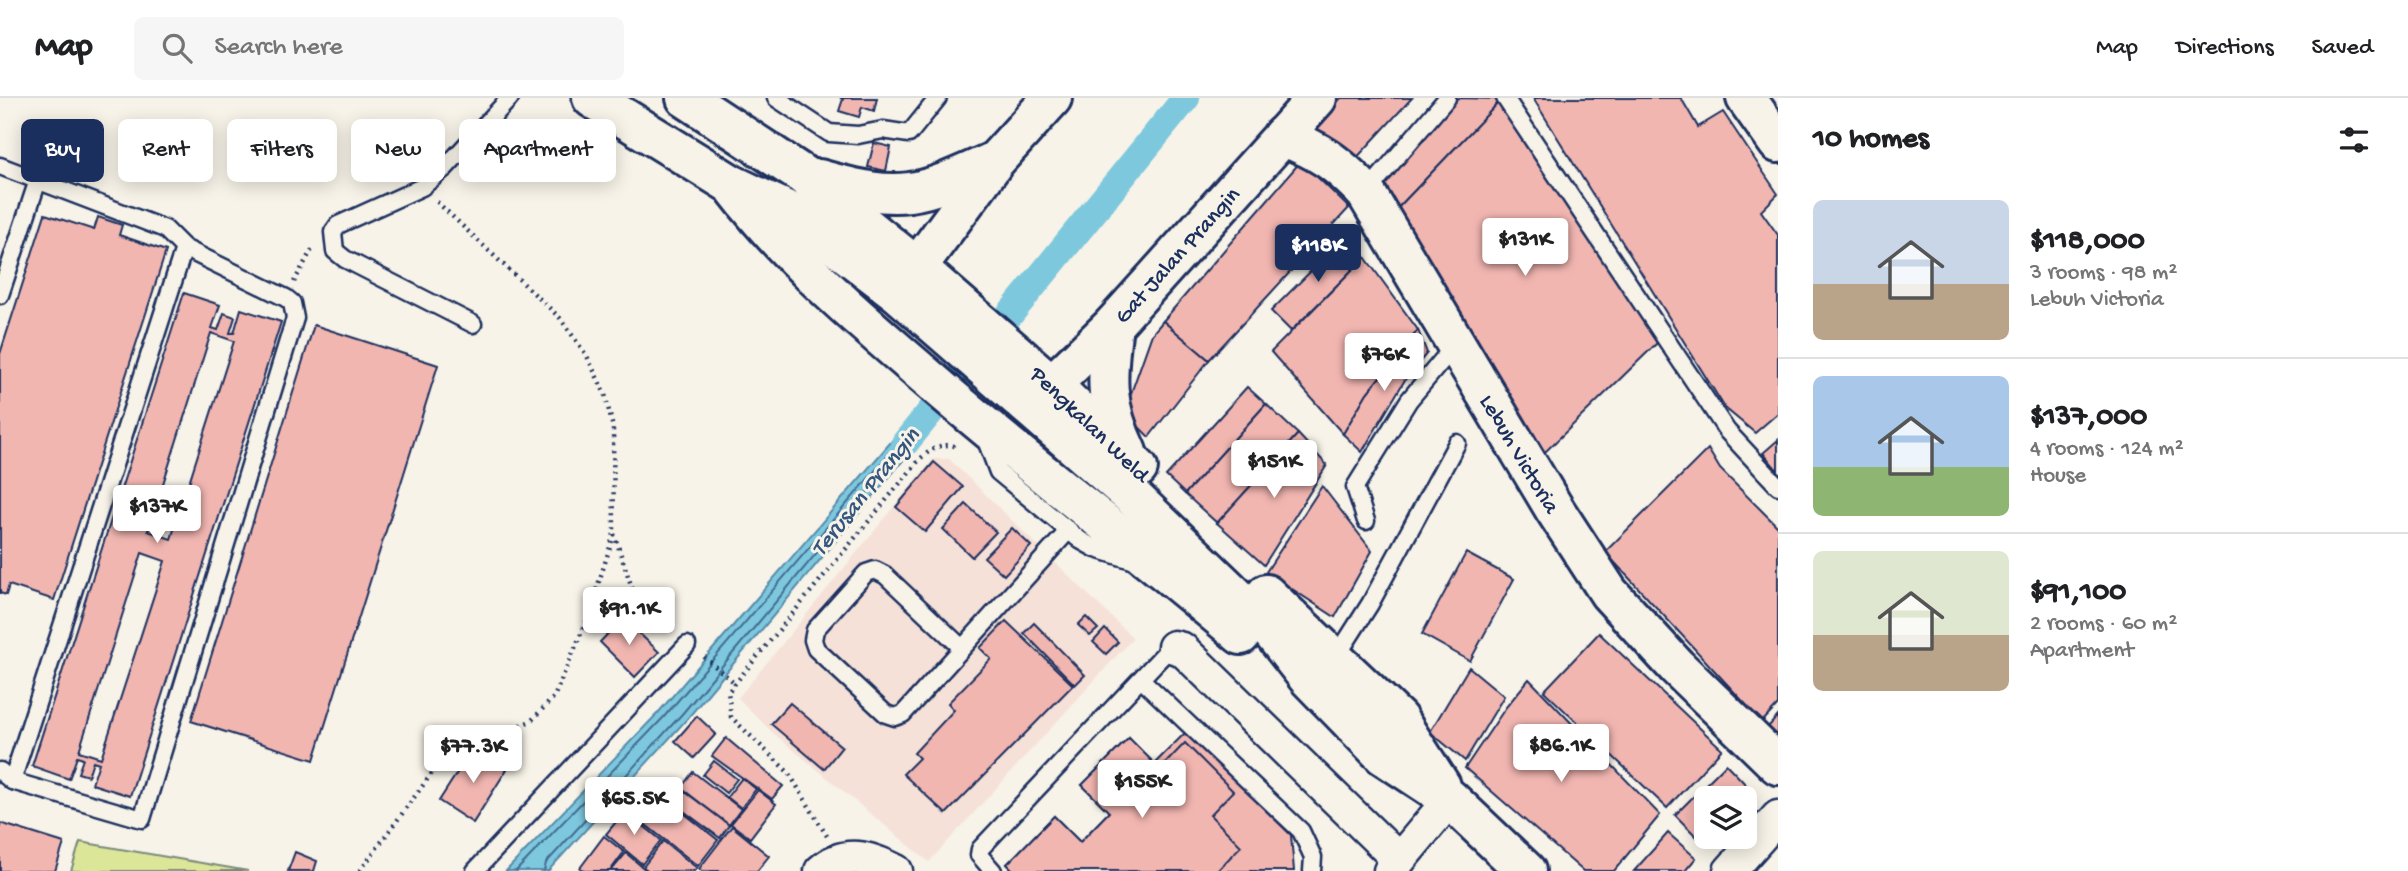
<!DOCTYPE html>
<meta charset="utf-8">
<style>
body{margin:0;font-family:"Gochi Hand",sans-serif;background:#f6f6f6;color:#202124;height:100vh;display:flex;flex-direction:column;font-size:26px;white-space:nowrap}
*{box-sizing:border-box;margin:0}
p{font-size:23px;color:#757577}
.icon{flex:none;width:38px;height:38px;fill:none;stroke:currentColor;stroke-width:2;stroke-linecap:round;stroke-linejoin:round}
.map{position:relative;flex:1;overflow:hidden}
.drawer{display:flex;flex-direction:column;background:#fff;width:630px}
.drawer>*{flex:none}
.guide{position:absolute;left:21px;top:21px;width:665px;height:63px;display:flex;gap:14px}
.controls{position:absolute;left:1694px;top:688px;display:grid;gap:14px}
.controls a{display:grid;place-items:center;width:63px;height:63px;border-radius:10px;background:#fff;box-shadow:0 4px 18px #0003;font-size:35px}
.price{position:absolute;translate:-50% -60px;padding:0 16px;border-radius:7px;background:#fff;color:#222;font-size:23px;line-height:46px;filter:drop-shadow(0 2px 4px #0008)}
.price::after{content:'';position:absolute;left:50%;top:42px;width:21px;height:16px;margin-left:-10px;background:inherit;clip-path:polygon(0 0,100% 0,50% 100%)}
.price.active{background:#1b2f5e;color:#fff}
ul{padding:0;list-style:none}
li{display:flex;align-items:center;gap:21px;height:175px;padding:0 35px}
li+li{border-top:2px solid #e0e0e0}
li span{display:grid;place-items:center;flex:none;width:196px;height:140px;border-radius:10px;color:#555}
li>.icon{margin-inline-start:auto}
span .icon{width:84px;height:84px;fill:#fffc;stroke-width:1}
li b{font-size:30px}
h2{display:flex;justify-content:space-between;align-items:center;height:84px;padding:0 35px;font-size:30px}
.chip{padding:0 24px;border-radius:10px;background:#fff;box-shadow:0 4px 18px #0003;font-size:24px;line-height:63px}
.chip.active{background:#1b2f5e;color:#fff}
header{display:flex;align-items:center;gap:42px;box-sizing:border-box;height:98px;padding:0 35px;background:#fff;border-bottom:2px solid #e0e0e0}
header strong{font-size:33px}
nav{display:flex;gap:38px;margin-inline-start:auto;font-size:24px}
.search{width:490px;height:63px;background:#f6f6f6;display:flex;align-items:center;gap:18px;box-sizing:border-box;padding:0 24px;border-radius:10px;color:#757577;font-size:26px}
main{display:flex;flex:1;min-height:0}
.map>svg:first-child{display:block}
</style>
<header>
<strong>Map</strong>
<div class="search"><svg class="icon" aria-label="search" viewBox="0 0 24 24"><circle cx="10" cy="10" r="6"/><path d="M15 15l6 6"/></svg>Search here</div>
<nav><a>Map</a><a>Directions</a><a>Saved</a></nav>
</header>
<main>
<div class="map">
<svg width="1778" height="773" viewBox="0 0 1778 773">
<rect width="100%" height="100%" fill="#f7f3e8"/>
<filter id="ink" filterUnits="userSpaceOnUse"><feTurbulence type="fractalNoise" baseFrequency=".0143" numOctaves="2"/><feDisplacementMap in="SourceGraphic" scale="14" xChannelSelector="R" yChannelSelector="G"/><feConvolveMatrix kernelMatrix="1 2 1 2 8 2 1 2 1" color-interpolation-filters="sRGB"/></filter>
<g filter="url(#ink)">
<polygon fill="#f6e1d8" points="933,361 949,361 1133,540 929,764 773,635 738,600"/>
<polygon fill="#dbe699" stroke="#7b8a7c" stroke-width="2" points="80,744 248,773 71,773"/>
<polygon fill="#7ec8de" stroke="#568bab" stroke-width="2" points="921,309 937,322 687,621 548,773 506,773 658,615"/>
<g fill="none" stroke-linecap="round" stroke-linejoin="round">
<polyline stroke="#436c91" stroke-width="2" points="516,773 663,620 917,324 922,324 922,329 682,616 546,765 544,773"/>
<polyline stroke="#7ec8de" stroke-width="28" points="905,345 1186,0"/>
</g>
<g fill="#f2b6b1" stroke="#1b2f5e" stroke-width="2" fill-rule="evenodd">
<polygon points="840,0 877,0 874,13 862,9 859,19 839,13 843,1"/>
<polygon points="1341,0 1412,0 1352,65 1313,29"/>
<polygon points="1456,0 1502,1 1395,113 1377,97"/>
<polygon points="1533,0 1681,0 1698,29 1723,14 1778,96 1761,113 1778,137 1778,315 1755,335 1725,310"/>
<polygon points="1502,1 1657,245 1541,358 1395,113"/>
<polygon points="874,45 891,49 886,73 868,69"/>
<polygon points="1301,63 1349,110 1209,262 1163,223"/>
<polygon points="45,116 94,132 98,119 122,127 119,137 166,153 54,502 9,487 6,497 0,495 0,256"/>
<polygon points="1345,139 1365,159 1291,233 1271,213"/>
<polygon points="1365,159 1418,232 1367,295 1343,336 1271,254"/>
<path d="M184,195l36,12 -8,23 6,2 6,-17 11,4 -5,16h4l7,-24 40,13 -151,474 -38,-12 7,-21 -6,-2 -5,15 -10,-3 5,-14 -6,-2 -8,22 -37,-13zM211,235l23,8 -63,198 -23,-8zM142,455l23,8 -64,197 -22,-7z"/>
<polygon points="1163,223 1209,262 1149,339 1138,328 1129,301 1152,236"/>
<polygon points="314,227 438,267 314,662 191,623"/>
<polygon points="1418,232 1427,255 1406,280 1362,354 1343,336 1367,295"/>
<polygon points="1247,289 1266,306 1185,396 1166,378"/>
<polygon points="1266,306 1298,336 1217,425 1185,396"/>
<polygon points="1298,336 1327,367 1264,467 1217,425"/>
<polygon points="1778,342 1778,373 1763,355"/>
<polygon points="1708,351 1720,371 1778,429 1778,607 1762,624 1605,454"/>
<polygon points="934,364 963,389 925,434 896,409"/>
<polygon points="1322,388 1372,453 1335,519 1266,474"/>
<polygon points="966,406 996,434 972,459 943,431"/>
<polygon points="1012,430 1031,448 1004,477 984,459"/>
<polygon points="1466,455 1514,481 1470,563 1422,536"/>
<polygon points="1086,519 1098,531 1090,538 1078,527"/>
<polygon points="623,520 659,554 635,579 600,544"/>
<polygon points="1006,523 1073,587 946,716 903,676 919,660 914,655 954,612 948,605 991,561 980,550"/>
<polygon points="1034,525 1085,577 1075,587 1024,535"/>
<polygon points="1105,531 1118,544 1106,556 1093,544"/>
<polygon points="1599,535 1722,651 1667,710 1544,593"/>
<polygon points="1469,569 1504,598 1465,663 1430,634"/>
<polygon points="1529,581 1660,717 1614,773 1583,773 1465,670 1506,609"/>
<polygon points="790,605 842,649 824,671 771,626"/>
<polygon points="697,618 716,636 694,660 675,643"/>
<polygon points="1778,618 1778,638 1768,629"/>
<polygon points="1186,634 1291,737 1294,773 1014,773 1007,766 1054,718 1080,744 1109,714 1082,687 1129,640 1154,666"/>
<polygon points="726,640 783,688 772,701 712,658"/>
<polygon points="1129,640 1160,671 1185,645 1233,693 1210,717 1241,748 1217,773 1014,773 1007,766 1054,718 1080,744 1109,714 1082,687"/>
<polygon points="473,650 507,671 473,725 439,703"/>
<polygon points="714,663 737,681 726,695 703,677"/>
<polygon points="1726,666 1753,694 1745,702 1745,700 1706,700 1706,738 1709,738 1703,745 1675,717"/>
<polygon points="693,674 741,711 729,727 681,690"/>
<polygon points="742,680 756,691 741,710 727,699"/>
<polygon points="680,690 729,727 720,740 670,703"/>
<polygon points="758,692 776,706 750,740 731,726"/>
<polygon points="657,694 718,742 698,768 637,720"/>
<polygon points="625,713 661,742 642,766 606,736"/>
<polygon points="0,725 64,745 55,773 0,773"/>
<polygon points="732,728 769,758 757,773 702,773 699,771"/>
<polygon points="1668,735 1696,760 1685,773 1634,773"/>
<polygon points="604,738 624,754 610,773 584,773 580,770"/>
<polygon points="663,743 697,770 694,773 649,773 643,769"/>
<polygon points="295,754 317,763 314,773 288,773"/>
<polygon points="626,755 647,773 611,773"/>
</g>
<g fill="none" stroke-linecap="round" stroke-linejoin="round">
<g stroke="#1b2f5e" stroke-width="21">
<g id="lane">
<polyline points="776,0 829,35 858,37 883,32 909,36 938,0"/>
<polyline points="1505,0 1727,333 1778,388"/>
<polyline points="0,68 165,131 184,150 286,200 292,205 295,220 142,721 12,683 0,673"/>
<polyline points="1366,95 1447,0"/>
<polyline points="0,197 38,82"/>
<polyline points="473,226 345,161 335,153 333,134 338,127 422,89 445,70 510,0"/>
<polyline points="984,337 998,374 1080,442 1096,451 1132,462"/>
<polyline points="1366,423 1355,389 1409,302 1455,247"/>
<polyline points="961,549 885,477 875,472 866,475 815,532 813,542 816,551 886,616 895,619 903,616 1069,432"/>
<polyline points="1335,561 1370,506 1457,345"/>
<polyline points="1141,581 1301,733 1313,759 1312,773"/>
<polyline points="12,683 184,150"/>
<polyline points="475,773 687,547"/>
<polyline points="993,773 979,757 980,751 1165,555 1174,549"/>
</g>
</g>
<g stroke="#1b2f5e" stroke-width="37">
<g id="street">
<polyline points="1174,549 1182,551 1399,762"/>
<path d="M821,773c24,-22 49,-13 75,0"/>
<polyline points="1390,773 1450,701"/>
<polyline points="1730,773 1778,719"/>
</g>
</g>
<g stroke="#1b2f5e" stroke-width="44">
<g id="secondary">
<polyline points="1746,0 1778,45"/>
<path d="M1282,38c40,16 54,26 84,57l189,317 54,83 68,74 101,98"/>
</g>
</g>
<g stroke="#1b2f5e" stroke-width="44">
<g id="primary">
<polyline points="592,0 731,86 796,117 898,195 1135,401 1268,529 1308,580 1383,657 1450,701 1526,773"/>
<polyline points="686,0 803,77 918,170 1051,286 1138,370"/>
<path d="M819,81c84,24 98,17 176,-18"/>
<path d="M736,92c54,70 119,125 185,182 104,91 215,173 320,263"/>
<polyline points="901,191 996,62 1052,0"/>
<path d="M1113,227c-7,52 -9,79 14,127"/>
<polyline points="1035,303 1113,227 1317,0"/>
<polyline points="1266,496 1398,621 1441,688"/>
</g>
</g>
<g stroke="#1b2f5e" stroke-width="4.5" stroke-dasharray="2 5" stroke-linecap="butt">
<polyline points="294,184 311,153 315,151"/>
<polyline points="614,436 632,490 650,503 675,532"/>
<polyline points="704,559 735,585"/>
<path d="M827,738l-38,-63 -58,-56 -3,-25 192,-233c10,-9 23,-18 37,-12"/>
<polyline points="360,773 443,660 458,650 531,623 554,599 587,522 614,436 613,330 605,296 587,258 560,220 435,102"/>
</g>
<use href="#lane" stroke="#f7f3e8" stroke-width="16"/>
<use href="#street" stroke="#f7f3e8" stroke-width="32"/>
<use href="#secondary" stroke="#f7f3e8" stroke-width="38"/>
<use href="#primary" stroke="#f7f3e8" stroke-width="38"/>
</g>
</g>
<g text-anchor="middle" stroke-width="6" stroke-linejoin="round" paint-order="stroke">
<g font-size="23" fill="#1b2f5e" stroke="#f7f3e8">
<text transform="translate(1176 156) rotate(-48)" y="8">Gat Jalan Prangin</text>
<text transform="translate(1091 325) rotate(44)" y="8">Pengkalan Weld</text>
<text transform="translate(1521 355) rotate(59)" y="8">Lebuh Victoria</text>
</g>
<g font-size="24" font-style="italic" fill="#34557e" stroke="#f7f3e8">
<text transform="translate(864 393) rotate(-51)" y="8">Terusan Prangin</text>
</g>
</g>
</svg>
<div class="controls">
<a><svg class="icon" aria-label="layers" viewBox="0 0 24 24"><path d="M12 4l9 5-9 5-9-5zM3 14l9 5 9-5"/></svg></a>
</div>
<b class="price" style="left:1525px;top:180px">$131K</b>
<b class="price active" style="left:1318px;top:186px">$118K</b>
<b class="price" style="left:1384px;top:295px">$76K</b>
<b class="price" style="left:1274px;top:402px">$151K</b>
<b class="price" style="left:157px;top:447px">$137K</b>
<b class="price" style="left:629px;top:549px">$91.1K</b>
<b class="price" style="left:1561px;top:686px">$86.1K</b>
<b class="price" style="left:473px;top:687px">$77.3K</b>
<b class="price" style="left:1142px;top:722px">$155K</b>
<b class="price" style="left:634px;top:739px">$65.5K</b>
<div class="guide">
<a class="chip active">Buy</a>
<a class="chip">Rent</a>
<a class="chip">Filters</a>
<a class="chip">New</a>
<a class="chip">Apartment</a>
</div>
</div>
<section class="drawer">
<h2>10 homes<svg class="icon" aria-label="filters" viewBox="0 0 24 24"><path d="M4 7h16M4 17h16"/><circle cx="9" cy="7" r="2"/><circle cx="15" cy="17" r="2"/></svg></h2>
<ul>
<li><span style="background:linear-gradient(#c9d6e8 60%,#b9a48a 0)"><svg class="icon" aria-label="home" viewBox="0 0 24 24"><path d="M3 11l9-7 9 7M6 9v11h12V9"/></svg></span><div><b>$118,000</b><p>3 rooms · 98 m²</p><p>Lebuh Victoria</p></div></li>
<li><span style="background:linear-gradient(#a9c7e8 65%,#8fb573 0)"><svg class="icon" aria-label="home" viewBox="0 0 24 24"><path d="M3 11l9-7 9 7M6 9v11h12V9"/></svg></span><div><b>$137,000</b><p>4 rooms · 124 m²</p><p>House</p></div></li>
<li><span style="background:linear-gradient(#dfe7d0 60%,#b9a48a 0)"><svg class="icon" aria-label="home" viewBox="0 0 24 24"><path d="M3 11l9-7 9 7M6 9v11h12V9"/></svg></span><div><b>$91,100</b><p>2 rooms · 60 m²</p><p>Apartment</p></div></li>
</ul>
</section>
</main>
